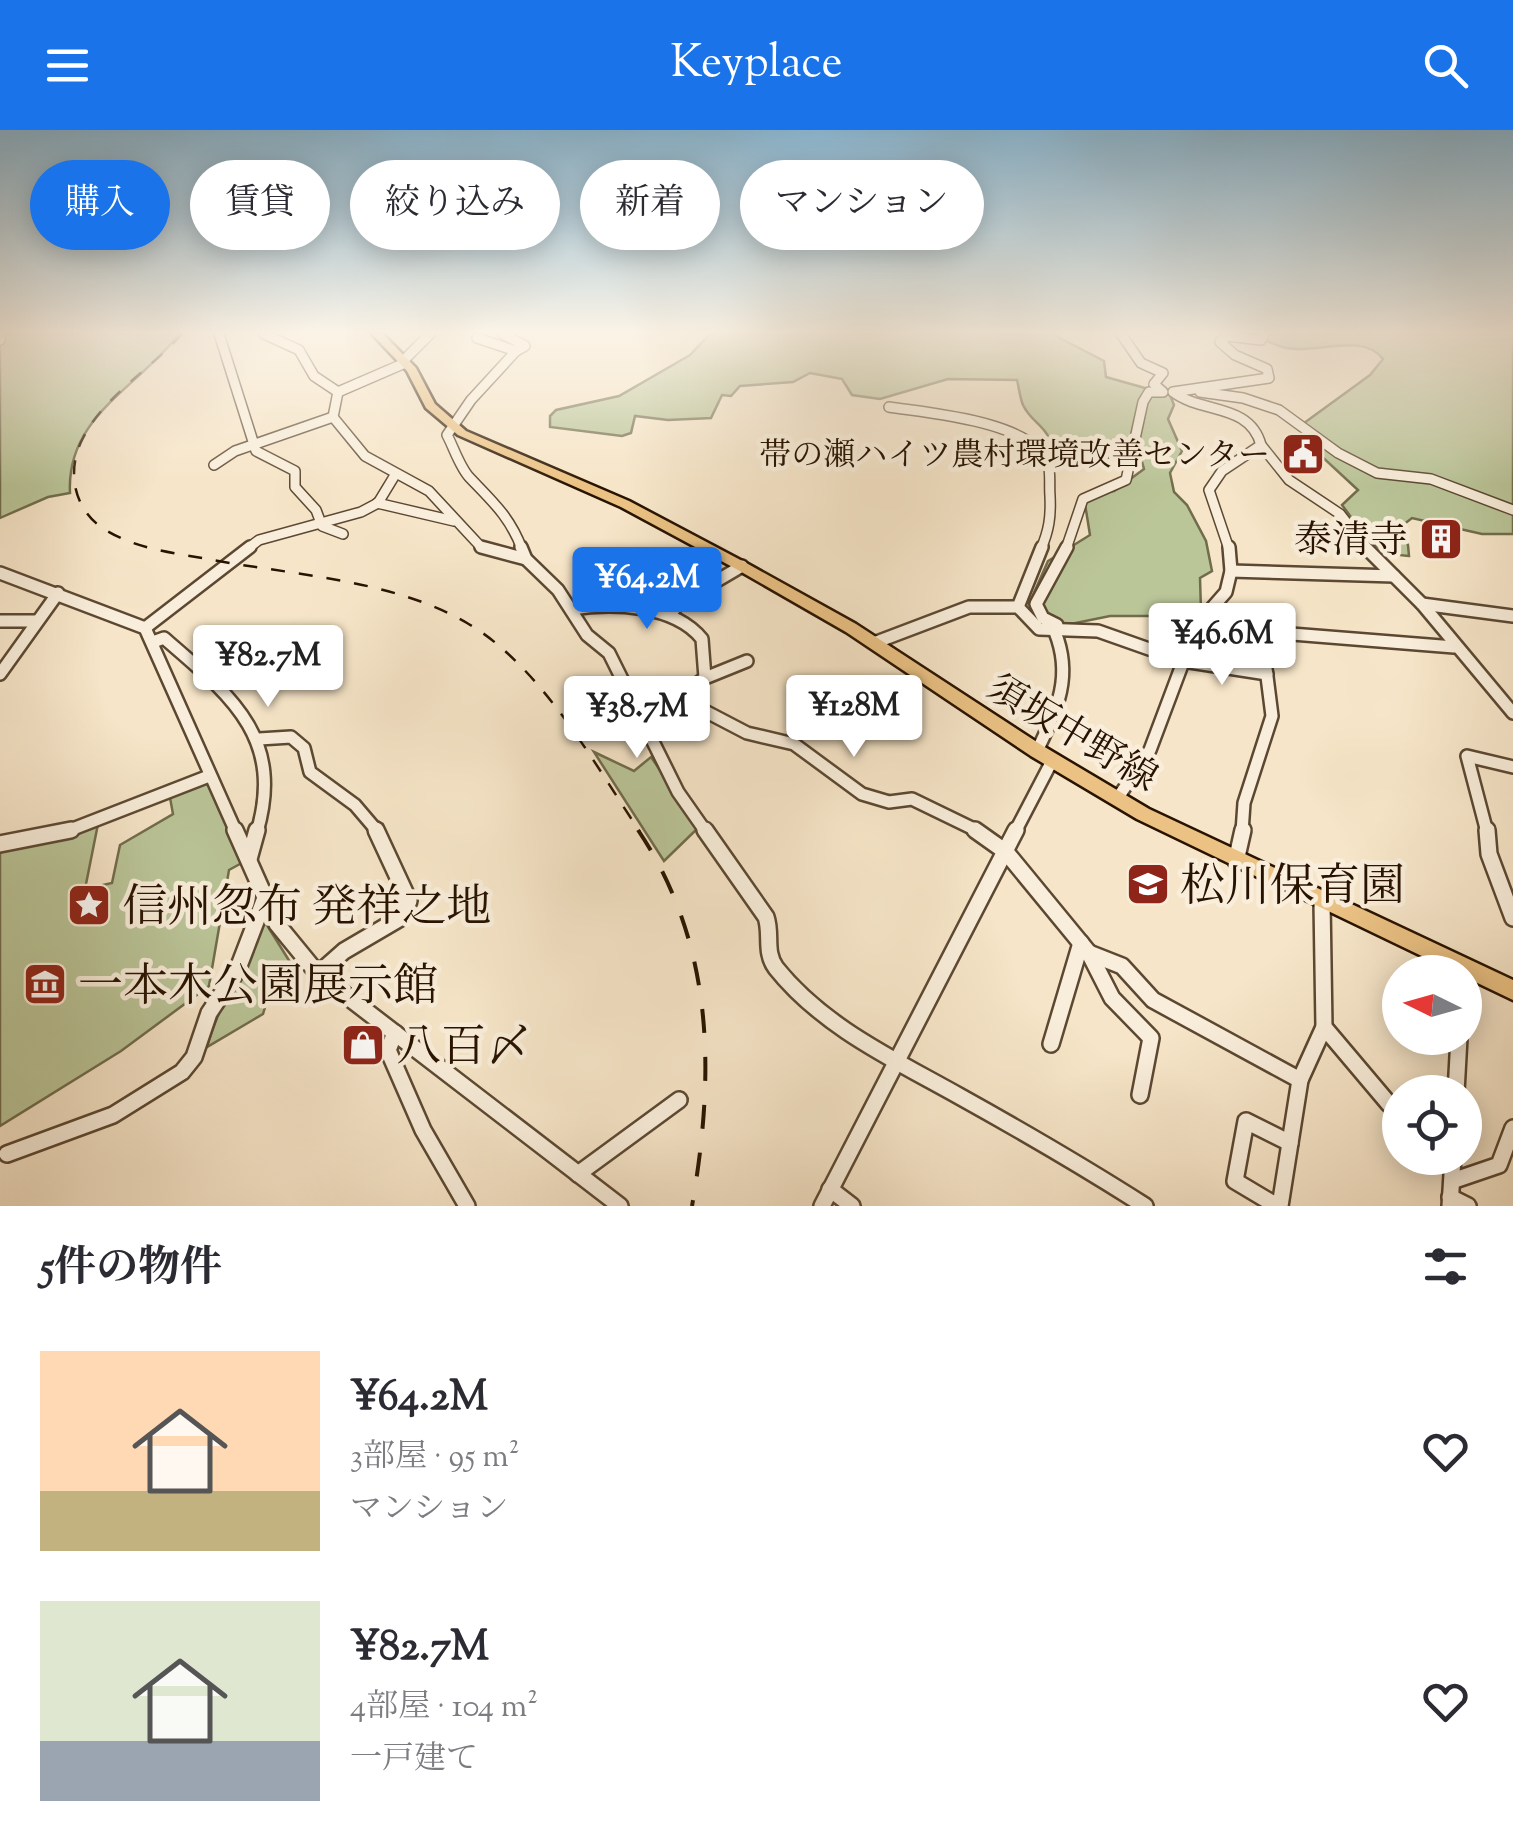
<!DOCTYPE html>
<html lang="ja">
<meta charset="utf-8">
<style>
body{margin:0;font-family:"Sorts Mill Goudy","Noto Serif JP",serif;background:#f7f7f7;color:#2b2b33;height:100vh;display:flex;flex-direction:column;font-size:38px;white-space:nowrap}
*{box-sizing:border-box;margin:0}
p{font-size:32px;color:#7c7c81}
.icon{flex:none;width:55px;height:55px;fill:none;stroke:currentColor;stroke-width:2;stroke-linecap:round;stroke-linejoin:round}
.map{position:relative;height:1076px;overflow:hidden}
.drawer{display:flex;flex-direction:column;background:#fff;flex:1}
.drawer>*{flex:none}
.banner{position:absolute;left:30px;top:30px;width:1000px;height:90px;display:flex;gap:20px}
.needle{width:65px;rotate:275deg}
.tools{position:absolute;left:1382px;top:825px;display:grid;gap:20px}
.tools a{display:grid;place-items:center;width:100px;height:100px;border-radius:50%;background:#fff;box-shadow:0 5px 25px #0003;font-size:50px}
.price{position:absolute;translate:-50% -85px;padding:0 22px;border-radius:10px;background:#fff;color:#222;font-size:32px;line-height:65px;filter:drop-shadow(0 2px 5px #0008)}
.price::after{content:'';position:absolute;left:50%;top:60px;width:30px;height:22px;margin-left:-15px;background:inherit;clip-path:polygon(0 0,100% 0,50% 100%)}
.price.current{background:#1a73e8;color:#fff}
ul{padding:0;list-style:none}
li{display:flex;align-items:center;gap:30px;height:250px;padding:0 40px}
li span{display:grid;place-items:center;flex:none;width:280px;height:200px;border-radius:0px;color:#555}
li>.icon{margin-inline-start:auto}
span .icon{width:120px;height:120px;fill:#fffc;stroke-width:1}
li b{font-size:42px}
h2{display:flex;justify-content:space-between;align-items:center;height:120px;padding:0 40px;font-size:42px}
.chip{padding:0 35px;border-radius:45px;background:#fff;box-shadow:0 5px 25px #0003;font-size:35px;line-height:90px}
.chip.current{background:#1a73e8;color:#fff}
header{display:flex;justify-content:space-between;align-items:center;height:130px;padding:0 40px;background:#1a73e8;color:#fff;font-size:45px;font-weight:600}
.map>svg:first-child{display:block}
</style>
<header><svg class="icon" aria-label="menu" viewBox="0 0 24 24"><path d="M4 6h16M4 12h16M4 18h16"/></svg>Keyplace<svg class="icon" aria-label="search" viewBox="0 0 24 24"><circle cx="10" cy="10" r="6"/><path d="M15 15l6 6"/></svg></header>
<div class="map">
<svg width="1513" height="1076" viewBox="0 0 1513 1076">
<rect width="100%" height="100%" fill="#f6e5c8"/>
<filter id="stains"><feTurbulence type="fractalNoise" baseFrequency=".002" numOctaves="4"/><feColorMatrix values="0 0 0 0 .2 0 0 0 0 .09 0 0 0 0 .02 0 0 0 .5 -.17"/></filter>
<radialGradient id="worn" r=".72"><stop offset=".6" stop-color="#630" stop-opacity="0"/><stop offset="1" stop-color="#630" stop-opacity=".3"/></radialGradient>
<g fill="#bac598" stroke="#716c4c" stroke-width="2.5">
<path d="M6,204h173c-41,54 -113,82 -109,159l-22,4 -48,21v-178z"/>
<path d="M710,204h342l52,27 2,16 64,18 4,10 -6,14 14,32 -12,22 4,19 13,13 19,36 6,30 -12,7 1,33 -16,5h-75l-54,11 -16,-6 -11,-17 19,-43 42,-26 -5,-31 6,-11 23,-2 30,-22 -3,-11 -93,-1 6,-6c-7,-27 -22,-27 -31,-46 -3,-7 -4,-17 -6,-25l-69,-1 -68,20 -28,-4 -10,-16 -32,-6 -17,9 -53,4 -9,10 -9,-1 -11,23 -43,2 -33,-4 -4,17 -9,3 -72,-9v-11l6,-6 63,-14 71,-41z"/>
<path d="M1241,204h272v200h-31l-70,-16 -13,10 9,17 1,11c-36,-1 -47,-25 -67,-51l16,-15 -53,-49 -1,-18 66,-48 13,-16c-20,-27 -67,-5 -97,-11 -15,-4 -28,-12 -45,-14z"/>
<polygon points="594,622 634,641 651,627 699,697 664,731"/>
<polygon points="209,646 249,729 229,740 209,856 121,921 0,996 0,714 99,689 85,759 112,753 120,715 173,684 169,662"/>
<path d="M265,792l25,40 -19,25 -8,27 -56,33c12,-44 39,-85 58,-125z"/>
</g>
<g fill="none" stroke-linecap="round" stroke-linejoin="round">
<g stroke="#5c4832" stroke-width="12">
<g id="minor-far2">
<polyline points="219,204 256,321 295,341 295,357 316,380 322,396 343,404"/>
<polyline points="264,204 299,220 314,246 338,262 333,287 365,326 429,361 481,417 490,419"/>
<polyline points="503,204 525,216 516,221"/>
<polyline points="1121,204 1141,233 1163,243 1154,254 1163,262"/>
<polyline points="0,205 0,210"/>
<path d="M477,208l39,13 -45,49 -24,35c7,13 13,33 23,43 23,24 40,39 52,71"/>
<polyline points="404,230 430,204"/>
<polyline points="338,262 405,233"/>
<polyline points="1200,262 1243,268 1279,280 1338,323 1377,343 1431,349 1513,380"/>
<path d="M889,277c38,6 145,14 159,57 3,9 1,22 2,32 1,21 -1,34 -9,53"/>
<polyline points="1261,315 1289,350 1340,384 1367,419"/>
<polyline points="214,335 235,321 333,287"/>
<polyline points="377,373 454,391"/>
<polyline points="247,419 259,410 361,382 378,373 395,345"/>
<polyline points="1066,419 1083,369 1126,350 1143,272 1149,262 1161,262"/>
<path d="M1229,419l-20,-59 13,-19 39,-26c-11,-42 -59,-31 -88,-53l96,-14 -2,-9 -32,-14 -15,-13 7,-6 34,4 3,-6"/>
</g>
</g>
<g stroke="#5c4832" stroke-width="16">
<g id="minor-far1">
<polyline points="481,417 526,429"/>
<polyline points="521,417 526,429 558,460 587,505 609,523 678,662 706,702"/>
<polyline points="1365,417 1422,474 1513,583"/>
<polyline points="1231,441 1394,446"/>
<polyline points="0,443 145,498 236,702"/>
<polyline points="1422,474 1513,486"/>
<polyline points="1018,477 1042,417"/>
<path d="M571,479c41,-6 103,-5 131,30l3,39"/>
<polyline points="670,485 695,452 708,456 742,436"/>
<polyline points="0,491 36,491"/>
<polyline points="1057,495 1043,488 1036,474 1067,417"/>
<polyline points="145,498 250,417"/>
<path d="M153,512l11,-4c66,57 121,99 93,194"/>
<polyline points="874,513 969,477 1018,477 1039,499 1098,501 1183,531 1267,544"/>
<polyline points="0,544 58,463"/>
<polyline points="678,567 747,603 794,614 862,664 889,672 912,669 980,702"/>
<polyline points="643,591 705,548 747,531"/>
<polyline points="259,609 291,607 304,618 310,642 355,675 378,702"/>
<path d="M1037,621c20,-42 36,-74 18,-119"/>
<polyline points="1117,669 1150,620 1197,495 1226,462 1231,441 1229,417"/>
<polyline points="65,702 209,646"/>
<polyline points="1015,702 1052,631"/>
<polyline points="1242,702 1244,673 1272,586 1262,507 1266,502 1454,517"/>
<polyline points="1487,702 1467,626 1513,637"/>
</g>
</g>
<g stroke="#5c4832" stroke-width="20">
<g id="minor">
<polyline points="235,700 277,794 318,844 620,1076"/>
<path d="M705,700l61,87c6,17 -2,35 10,51 47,59 119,92 183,128 63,35 125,71 186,110"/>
<polyline points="975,700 1006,722 1089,823 1112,868 1151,908 1140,965"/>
<polyline points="1487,700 1489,724 1513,788"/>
<polyline points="0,714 71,700"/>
<polyline points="249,729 257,700"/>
<polyline points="1236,731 1243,700"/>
<polyline points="1322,772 1324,897 1389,974 1400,980"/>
<polyline points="1089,823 1122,836 1153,870 1300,950"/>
<polyline points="318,844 344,821 402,787 409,771 376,700"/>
<polyline points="395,903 388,920 423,1000 467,1076"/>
<polyline points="1051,914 1081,813"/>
<polyline points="1456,962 1459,908"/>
<polyline points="7,1024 113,985 182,942 194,927 209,883 237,841 265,768"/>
<polyline points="578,1044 679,970"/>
<polyline points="1452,1051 1499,1035 1513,998"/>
<polyline points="830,1059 852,1076"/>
<polyline points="1450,1067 1468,1076"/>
<polyline points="822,1076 1016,700"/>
<polyline points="1277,1076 1235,1051 1246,991 1290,1013"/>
<polyline points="1280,1076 1300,950 1324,897"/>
<polyline points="1450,1076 1453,1028"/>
</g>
</g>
<g stroke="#281300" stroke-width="5">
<polygon id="major" points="372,204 383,204 416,238 435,274 466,301 629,371 748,434 856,494 1043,616 1149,679 1513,850 1513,870 1465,847 1465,842 1455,842 1137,689 1031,626 846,502 738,440 621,377 458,305 426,278 407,241"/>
</g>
<use href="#minor-far2" stroke="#f9eedb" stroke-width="9"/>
<use href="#minor-far1" stroke="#f9eedb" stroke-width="11"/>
<use href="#minor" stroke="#f9eedb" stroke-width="15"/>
<use href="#major" fill="#ebc284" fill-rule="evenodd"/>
<path stroke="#281300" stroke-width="2.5" stroke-dasharray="14 14" stroke-linecap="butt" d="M182,204c-31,35 -78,62 -99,104 -16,30 -11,68 18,89 29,20 66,25 101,31 86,17 188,20 265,65 73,42 127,140 173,209"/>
<path stroke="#281300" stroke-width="4" stroke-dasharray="24 24" stroke-linecap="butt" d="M638,700c77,115 77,244 54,376"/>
</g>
<linearGradient id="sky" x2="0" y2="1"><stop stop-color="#8ab8d4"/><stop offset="0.57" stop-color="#fbf3e6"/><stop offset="1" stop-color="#fbf3e6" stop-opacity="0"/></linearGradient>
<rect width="1513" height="355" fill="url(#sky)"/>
<defs>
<g id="civic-square" transform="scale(2.25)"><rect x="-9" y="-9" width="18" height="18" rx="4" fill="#8f2418" stroke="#f9eedb"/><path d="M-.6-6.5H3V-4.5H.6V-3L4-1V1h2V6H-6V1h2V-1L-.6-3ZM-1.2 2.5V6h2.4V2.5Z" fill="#fff"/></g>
<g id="building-square" transform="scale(2.25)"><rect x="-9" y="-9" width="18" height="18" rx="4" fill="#8f2418" stroke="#f9eedb"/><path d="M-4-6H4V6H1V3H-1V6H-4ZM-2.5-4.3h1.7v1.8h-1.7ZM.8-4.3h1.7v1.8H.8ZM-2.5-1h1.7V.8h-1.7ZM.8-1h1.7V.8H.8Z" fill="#fff"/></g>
<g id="school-square" transform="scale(2.25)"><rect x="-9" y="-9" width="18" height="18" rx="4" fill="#8f2418" stroke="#f9eedb"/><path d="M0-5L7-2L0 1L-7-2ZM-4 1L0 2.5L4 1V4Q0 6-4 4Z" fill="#fff"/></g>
<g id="sight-square" transform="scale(2.25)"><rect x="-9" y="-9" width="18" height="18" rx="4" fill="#8f2418" stroke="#f9eedb"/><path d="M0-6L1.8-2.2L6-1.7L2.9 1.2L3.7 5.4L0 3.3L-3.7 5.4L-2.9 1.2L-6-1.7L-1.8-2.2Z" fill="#fff"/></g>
<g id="museum-square" transform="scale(2.25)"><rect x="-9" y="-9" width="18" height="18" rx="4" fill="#8f2418" stroke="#f9eedb"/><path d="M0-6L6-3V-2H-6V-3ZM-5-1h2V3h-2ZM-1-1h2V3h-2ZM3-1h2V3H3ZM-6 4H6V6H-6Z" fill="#fff"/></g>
<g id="shop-square" transform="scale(2.25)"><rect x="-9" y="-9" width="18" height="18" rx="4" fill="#8f2418" stroke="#f9eedb"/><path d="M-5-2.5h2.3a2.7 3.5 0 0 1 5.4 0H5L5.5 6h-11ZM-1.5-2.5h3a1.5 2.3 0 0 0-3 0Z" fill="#fff"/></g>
</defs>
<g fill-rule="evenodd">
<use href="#civic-square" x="1303" y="324"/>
<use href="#building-square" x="1441" y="409"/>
<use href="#school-square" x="1148" y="754"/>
<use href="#sight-square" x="89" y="775"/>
<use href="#museum-square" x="45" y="854"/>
<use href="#shop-square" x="363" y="915"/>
</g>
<g text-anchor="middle" stroke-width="9" stroke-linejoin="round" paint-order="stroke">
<g font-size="32" fill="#281300" stroke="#f9eedb" text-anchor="end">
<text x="1270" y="335">帯の瀬ハイツ農村環境改善センター</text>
</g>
<g font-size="38" fill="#281300" stroke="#f9eedb" text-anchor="end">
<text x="1408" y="422">泰清寺</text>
</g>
<g font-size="38" fill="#281300" stroke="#f9eedb">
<text transform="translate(1073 602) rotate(31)" y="13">須坂中野線</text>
</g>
<g font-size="45" fill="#281300" stroke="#f9eedb" text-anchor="start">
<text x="1180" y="770">松川保育園</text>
<text x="122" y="791">信州忽布 発祥之地</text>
<text x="78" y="870">一本木公園展示館</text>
<text x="396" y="931">八百〆</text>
</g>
</g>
<rect width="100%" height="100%" filter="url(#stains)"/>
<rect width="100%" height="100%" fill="url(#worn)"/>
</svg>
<div class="tools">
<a><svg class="needle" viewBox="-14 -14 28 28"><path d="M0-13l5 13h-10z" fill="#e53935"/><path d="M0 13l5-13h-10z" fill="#7c7c81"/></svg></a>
<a><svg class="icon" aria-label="locate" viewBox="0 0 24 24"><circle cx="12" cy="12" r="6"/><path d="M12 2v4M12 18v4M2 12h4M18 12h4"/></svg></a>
</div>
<b class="price current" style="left:647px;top:502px">¥64.2M</b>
<b class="price" style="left:1222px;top:558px">¥46.6M</b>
<b class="price" style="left:268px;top:580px">¥82.7M</b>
<b class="price" style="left:854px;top:630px">¥128M</b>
<b class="price" style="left:637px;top:631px">¥38.7M</b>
<div class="banner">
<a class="chip current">購入</a>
<a class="chip">賃貸</a>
<a class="chip">絞り込み</a>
<a class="chip">新着</a>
<a class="chip">マンション</a>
</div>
</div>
<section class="drawer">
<h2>5件の物件<svg class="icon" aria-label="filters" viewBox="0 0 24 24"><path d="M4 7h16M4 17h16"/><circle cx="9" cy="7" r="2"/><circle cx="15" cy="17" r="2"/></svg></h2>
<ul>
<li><span style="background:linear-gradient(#ffd9b3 70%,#c2b280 0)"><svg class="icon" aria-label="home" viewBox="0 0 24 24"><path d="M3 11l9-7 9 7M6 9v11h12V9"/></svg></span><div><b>¥64.2M</b><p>3部屋 · 95 m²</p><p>マンション</p></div><svg class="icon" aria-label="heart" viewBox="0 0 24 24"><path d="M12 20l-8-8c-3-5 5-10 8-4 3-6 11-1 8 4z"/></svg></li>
<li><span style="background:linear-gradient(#dfe7d0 70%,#9aa5b1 0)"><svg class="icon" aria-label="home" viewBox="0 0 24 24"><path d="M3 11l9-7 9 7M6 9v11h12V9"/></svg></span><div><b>¥82.7M</b><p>4部屋 · 104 m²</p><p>一戸建て</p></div><svg class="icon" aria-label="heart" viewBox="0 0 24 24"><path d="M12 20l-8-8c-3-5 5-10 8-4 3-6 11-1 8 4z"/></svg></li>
</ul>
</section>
